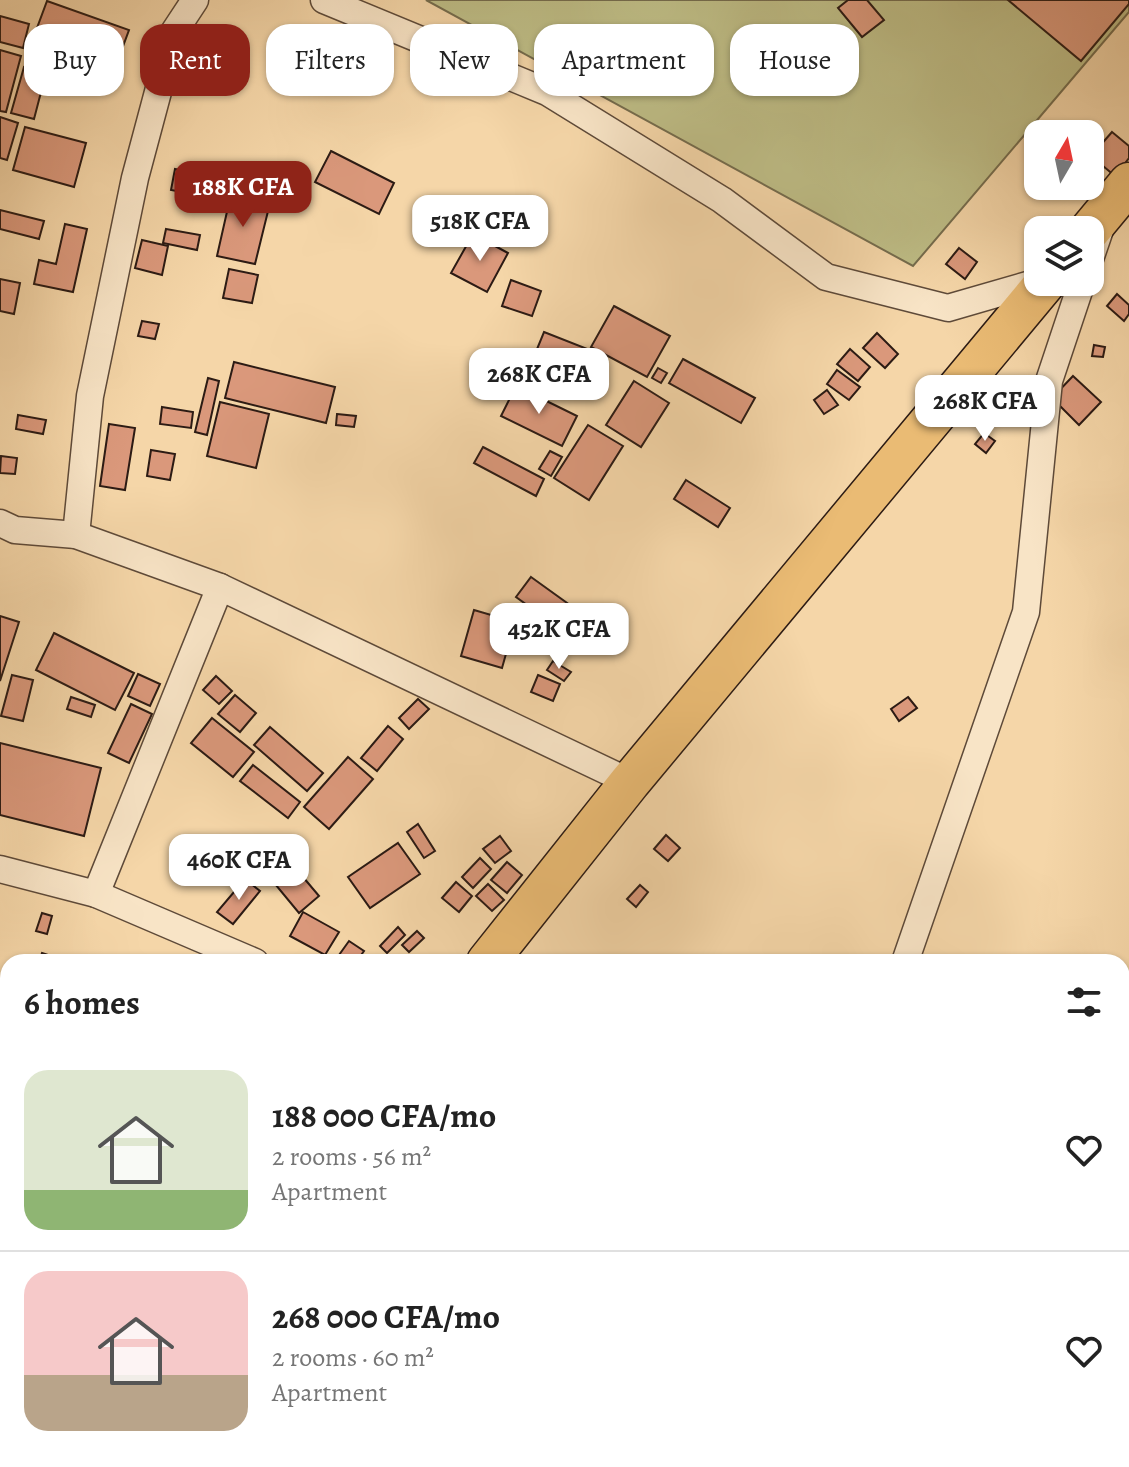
<!DOCTYPE html>
<meta charset="utf-8">
<style>
body{margin:0;font-family:Alegreya,serif;background:#f2f2f2;color:#222;height:100vh;display:flex;flex-direction:column;font-size:30px;white-space:nowrap}
*{box-sizing:border-box;margin:0}
p{font-size:26px;color:#767676}
.icon{flex:none;width:44px;height:44px;fill:none;stroke:currentColor;stroke-width:2;stroke-linecap:round;stroke-linejoin:round}
.map{position:relative;flex:1;overflow:hidden}
.sheet{position:absolute;left:0px;top:954px;width:1130px;height:514px;display:flex;flex-direction:column;background:#fff;border-radius:24px 24px 0 0;box-shadow:0 2px 6px #0004}
.sheet>*{flex:none}
.guide{position:absolute;left:24px;top:24px;width:1082px;height:72px;display:flex;gap:16px}
.needle{width:52px;rotate:9deg}
.fabs{position:absolute;left:1024px;top:120px;display:grid;gap:16px}
.fabs a{display:grid;place-items:center;width:80px;height:80px;border-radius:16px;background:#fff;box-shadow:0 2px 6px #0004;font-size:40px}
.price{position:absolute;translate:-50% -68px;padding:0 18px;border-radius:16px;background:#fff;color:#222;font-size:26px;line-height:52px;filter:drop-shadow(0 2px 4px #0008)}
.price::after{content:'';position:absolute;left:50%;top:48px;width:24px;height:18px;margin-left:-12px;background:inherit;clip-path:polygon(0 0,100% 0,50% 100%)}
.price.active{background:#8f2418;color:#fff}
ul{padding:0;list-style:none}
li{display:flex;align-items:center;gap:24px;height:200px;padding:0 24px}
li+li{border-top:2px solid #e0e0e0}
li span{display:grid;place-items:center;flex:none;width:224px;height:160px;border-radius:24px;color:#555}
li>.icon{margin-inline-start:auto}
span .icon{width:96px;height:96px;fill:#fffc;stroke-width:1}
li b{font-size:34px}
h2{display:flex;justify-content:space-between;align-items:center;height:96px;padding:0 24px;font-size:34px}
.chip{padding:0 28px;border-radius:24px;background:#fff;box-shadow:0 2px 6px #0004;font-size:28px;line-height:72px}
.chip.active{background:#8f2418;color:#fff}
.map>svg:first-child{display:block}
</style>
<div class="map">
<svg width="1129" height="1467" viewBox="0 0 1129 1467">
<rect width="100%" height="100%" fill="#f5d6a8"/>
<filter id="stains"><feTurbulence type="fractalNoise" baseFrequency=".0025" numOctaves="4"/><feColorMatrix values="0 0 0 0 .2 0 0 0 0 .09 0 0 0 0 .02 0 0 0 .5 -.17"/></filter>
<radialGradient id="worn" r=".72"><stop offset=".6" stop-color="#630" stop-opacity="0"/><stop offset="1" stop-color="#630" stop-opacity=".3"/></radialGradient>
<polygon fill="#bebd86" stroke="#756c4d" stroke-width="2" points="426,0 1129,0 1129,12 913,266"/>
<g fill="#da987b" stroke="#2c1b14" stroke-width="2">
<polygon points="848,0 867,0 884,20 862,37 838,8"/>
<polygon points="1008,0 1129,0 1129,4 1081,61"/>
<polygon points="47,1 129,30 119,57 37,28"/>
<polygon points="0,16 29,24 23,48 0,42"/>
<polygon points="0,50 21,56 6,112 0,111"/>
<polygon points="24,67 46,73 34,119 11,113"/>
<polygon points="0,117 18,123 7,160 0,158"/>
<polygon points="25,127 86,143 74,187 13,170"/>
<polygon points="1112,132 1129,146 1129,158 1115,176 1091,156"/>
<polygon points="331,151 394,183 379,214 315,182"/>
<polygon points="175,169 230,179 226,200 171,190"/>
<polygon points="231,194 270,203 255,264 217,256"/>
<polygon points="0,210 44,221 39,239 0,229"/>
<polygon points="65,224 87,229 73,292 34,284 39,260 56,264"/>
<polygon points="166,229 200,235 197,250 163,243"/>
<polygon points="473,234 508,253 487,292 451,273"/>
<polygon points="142,240 168,246 162,275 135,268"/>
<polygon points="959,248 977,262 965,279 946,264"/>
<polygon points="229,269 258,275 252,303 223,298"/>
<polygon points="0,279 20,283 14,314 0,311"/>
<polygon points="511,280 541,291 532,316 502,306"/>
<polygon points="1117,294 1129,305 1129,314 1124,321 1107,306"/>
<polygon points="614,306 670,336 647,377 591,347"/>
<polygon points="142,321 159,324 155,339 138,336"/>
<polygon points="544,332 595,352 586,374 535,354"/>
<polygon points="877,333 898,354 885,368 863,348"/>
<polygon points="1094,345 1105,347 1103,357 1092,356"/>
<polygon points="850,349 870,367 858,381 837,364"/>
<polygon points="520,352 562,372 551,396 509,376"/>
<polygon points="683,359 755,398 741,423 669,383"/>
<polygon points="234,362 335,387 326,423 225,398"/>
<polygon points="658,368 667,373 661,383 652,378"/>
<polygon points="837,370 860,387 849,400 827,384"/>
<polygon points="1073,376 1101,402 1079,425 1052,398"/>
<polygon points="208,378 219,381 207,435 195,432"/>
<polygon points="634,381 669,403 641,447 606,425"/>
<polygon points="516,386 577,416 562,446 501,416"/>
<polygon points="827,390 838,405 824,414 814,400"/>
<polygon points="220,402 269,414 256,468 207,456"/>
<polygon points="162,407 193,412 191,428 160,424"/>
<polygon points="337,414 356,416 354,427 336,425"/>
<polygon points="18,415 46,420 43,434 16,429"/>
<polygon points="109,424 135,428 125,490 100,486"/>
<polygon points="588,425 623,446 589,500 554,478"/>
<polygon points="984,433 995,441 986,453 975,444"/>
<polygon points="483,447 544,479 536,496 474,463"/>
<polygon points="151,450 175,454 170,480 147,476"/>
<polygon points="550,451 562,457 551,476 539,469"/>
<polygon points="1,456 17,458 15,474 0,473"/>
<polygon points="686,480 730,508 718,527 674,499"/>
<polygon points="531,577 574,608 559,628 516,597"/>
<polygon points="474,610 515,622 502,668 461,656"/>
<polygon points="579,613 603,632 592,646 568,628"/>
<polygon points="0,616 19,622 0,681"/>
<polygon points="54,633 134,673 115,710 36,670"/>
<polygon points="553,661 571,672 564,681 547,670"/>
<polygon points="138,674 160,684 150,706 128,696"/>
<polygon points="12,675 33,680 23,721 1,716"/>
<polygon points="538,675 560,684 553,701 531,692"/>
<polygon points="216,676 232,691 219,704 203,690"/>
<polygon points="235,695 256,713 240,732 218,714"/>
<polygon points="71,697 95,705 91,717 67,709"/>
<polygon points="908,697 917,708 899,721 891,709"/>
<polygon points="418,699 429,709 409,729 399,718"/>
<polygon points="131,704 152,714 129,763 108,753"/>
<polygon points="212,718 254,752 233,777 191,743"/>
<polygon points="388,726 403,739 377,771 361,758"/>
<polygon points="270,727 323,773 307,791 254,745"/>
<polygon points="0,743 101,768 84,836 0,815"/>
<polygon points="348,757 373,779 329,829 304,807"/>
<polygon points="253,765 300,802 288,818 240,781"/>
<polygon points="418,824 435,851 424,858 407,832"/>
<polygon points="666,835 680,848 668,861 654,849"/>
<polygon points="500,836 511,851 495,863 483,849"/>
<polygon points="398,843 420,874 370,908 348,877"/>
<polygon points="276,845 319,896 299,913 256,861"/>
<polygon points="480,858 491,869 473,888 462,877"/>
<polygon points="507,862 522,875 507,893 491,880"/>
<polygon points="245,879 260,891 233,924 217,912"/>
<polygon points="456,882 472,896 459,912 442,898"/>
<polygon points="488,884 504,900 492,911 476,896"/>
<polygon points="640,885 648,892 636,907 627,899"/>
<polygon points="303,912 339,932 325,955 290,936"/>
<polygon points="42,913 52,916 47,934 36,931"/>
<polygon points="398,927 405,935 387,953 380,946"/>
<polygon points="417,931 424,938 409,952 402,945"/>
<polygon points="349,941 364,951 356,962 334,962"/>
<polygon points="42,953 69,962 39,962"/>
<polygon points="0,1068 8,1070 8,1091 0,1127"/>
<polygon points="1128,1353 1129,1353 1129,1394 1124,1393"/>
<polygon points="0,1402 8,1405 8,1417 1,1434"/>
<polygon points="6,1434 8,1451 0,1458 0,1439"/>
<polygon points="684,1460 707,1460 706,1467 684,1465"/>
</g>
<g fill="none" stroke-linecap="round" stroke-linejoin="round">
<g stroke="#5e4a39" stroke-width="29">
<g id="minor">
<polyline points="324,0 547,92 722,200 826,277 948,308 1038,282"/>
<polyline points="1090,259 1104,218"/>
<polyline points="0,523 15,530 76,535 220,587 630,782"/>
<polyline points="76,535 90,396 135,178 174,32 195,0"/>
<polyline points="0,869 96,894 255,962"/>
<polyline points="96,894 220,587"/>
<polyline points="905,962 1026,612 1049,381 1082,282"/>
<polyline points="178,1460 192,1467"/>
<polyline points="656,1467 659,1460"/>
</g>
</g>
<g stroke="#2c1b14" stroke-width="43">
<g id="primary">
<polyline points="1090,230 1129,183"/>
<polyline points="487,962 630,782 1046,282"/>
<polyline points="81,1467 86,1460"/>
</g>
</g>
<use href="#minor" stroke="#f8e4c6" stroke-width="26"/>
<use href="#primary" stroke="#eabb74" stroke-width="40"/>
</g>
<rect width="100%" height="100%" filter="url(#stains)"/>
<rect width="100%" height="100%" fill="url(#worn)"/>
</svg>
<div class="fabs">
<a><svg class="needle" viewBox="-14 -14 28 28"><path d="M0-13l5 13h-10z" fill="#e53935"/><path d="M0 13l5-13h-10z" fill="#767676"/></svg></a>
<a><svg class="icon" aria-label="layers" viewBox="0 0 24 24"><path d="M12 4l9 5-9 5-9-5zM3 14l9 5 9-5"/></svg></a>
</div>
<b class="price active" style="left:243px;top:229px">188K CFA</b>
<b class="price" style="left:480px;top:263px">518K CFA</b>
<b class="price" style="left:539px;top:416px">268K CFA</b>
<b class="price" style="left:985px;top:443px">268K CFA</b>
<b class="price" style="left:559px;top:671px">452K CFA</b>
<b class="price" style="left:239px;top:902px">460K CFA</b>
<div class="guide">
<a class="chip">Buy</a>
<a class="chip active">Rent</a>
<a class="chip">Filters</a>
<a class="chip">New</a>
<a class="chip">Apartment</a>
<a class="chip">House</a>
</div>
<section class="sheet">
<h2>6 homes<svg class="icon" aria-label="filters" viewBox="0 0 24 24"><path d="M4 7h16M4 17h16"/><circle cx="9" cy="7" r="2"/><circle cx="15" cy="17" r="2"/></svg></h2>
<ul>
<li><span style="background:linear-gradient(#dfe7d0 75%,#8fb573 0)"><svg class="icon" aria-label="home" viewBox="0 0 24 24"><path d="M3 11l9-7 9 7M6 9v11h12V9"/></svg></span><div><b>188 000 CFA/mo</b><p>2 rooms · 56 m²</p><p>Apartment</p></div><svg class="icon" aria-label="heart" viewBox="0 0 24 24"><path d="M12 20l-8-8c-3-5 5-10 8-4 3-6 11-1 8 4z"/></svg></li>
<li><span style="background:linear-gradient(#f6c9c9 65%,#b9a48a 0)"><svg class="icon" aria-label="home" viewBox="0 0 24 24"><path d="M3 11l9-7 9 7M6 9v11h12V9"/></svg></span><div><b>268 000 CFA/mo</b><p>2 rooms · 60 m²</p><p>Apartment</p></div><svg class="icon" aria-label="heart" viewBox="0 0 24 24"><path d="M12 20l-8-8c-3-5 5-10 8-4 3-6 11-1 8 4z"/></svg></li>
</ul>
</section>
</div>
